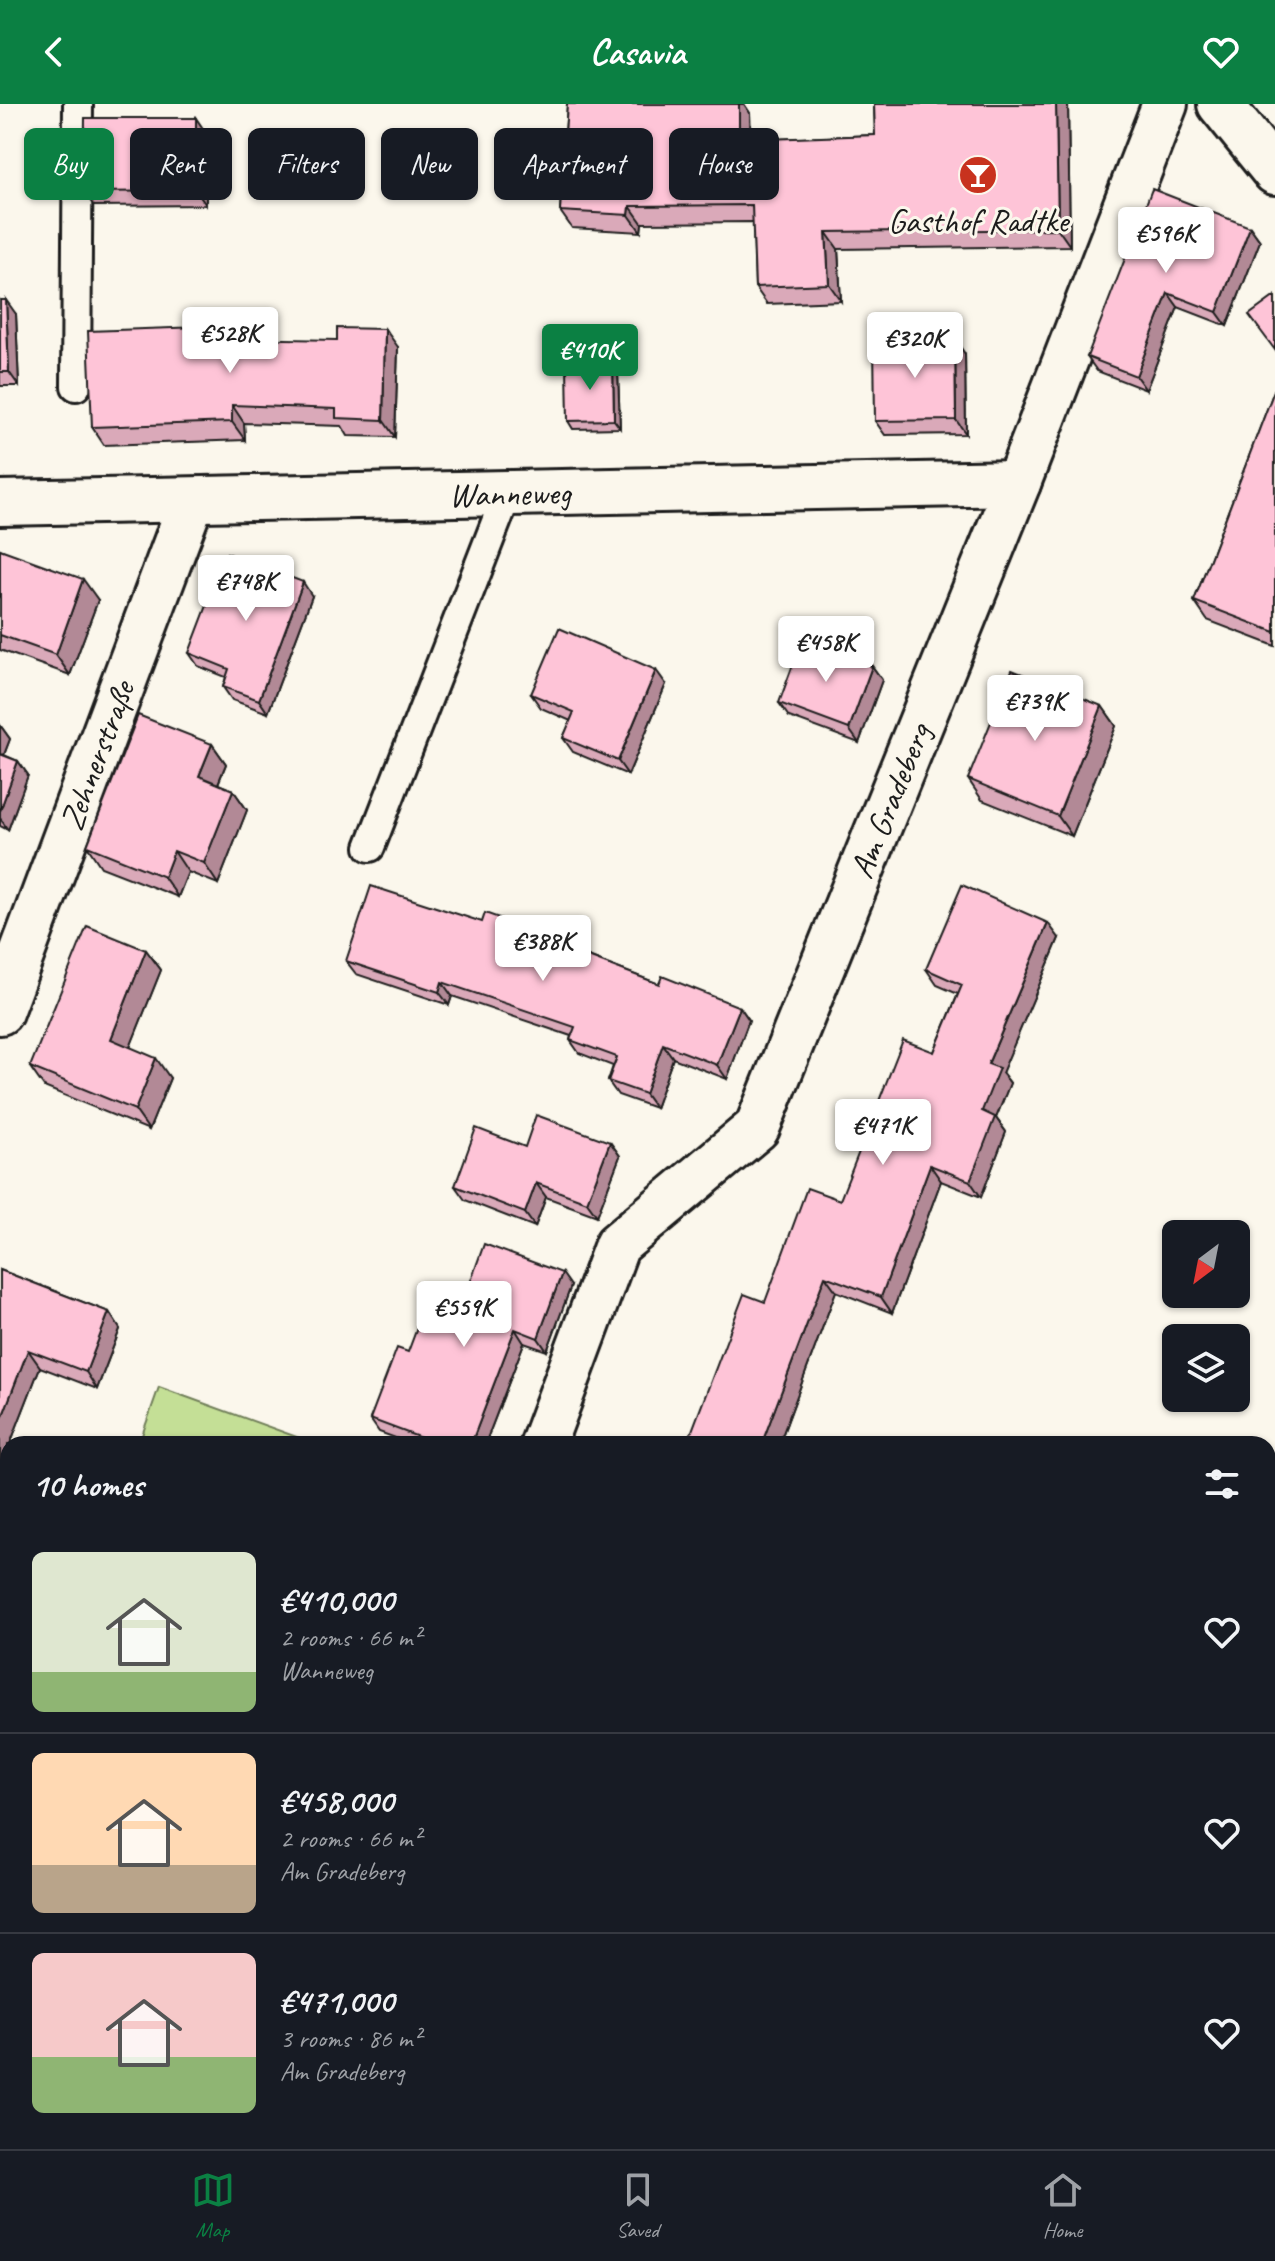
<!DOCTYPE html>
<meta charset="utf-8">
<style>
body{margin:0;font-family:Caveat,sans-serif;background:#242831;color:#f1f3f6;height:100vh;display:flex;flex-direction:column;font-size:30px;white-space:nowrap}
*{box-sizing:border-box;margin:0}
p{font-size:26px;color:#9ea1a6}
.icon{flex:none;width:44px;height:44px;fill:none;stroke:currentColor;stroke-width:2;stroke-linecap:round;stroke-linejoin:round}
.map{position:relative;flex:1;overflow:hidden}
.sheet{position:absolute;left:0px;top:1332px;width:1276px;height:714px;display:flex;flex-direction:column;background:#171b24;border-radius:24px 24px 0 0;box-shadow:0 2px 6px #0004}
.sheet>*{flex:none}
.guide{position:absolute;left:24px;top:24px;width:800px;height:72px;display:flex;gap:16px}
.needle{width:52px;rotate:212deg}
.controls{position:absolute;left:1162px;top:1116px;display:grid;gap:16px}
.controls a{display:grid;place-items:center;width:88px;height:88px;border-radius:12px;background:#171b24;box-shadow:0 2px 6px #0004;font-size:40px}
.price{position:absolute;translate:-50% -68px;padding:0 18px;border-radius:8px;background:#fff;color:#222;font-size:26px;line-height:52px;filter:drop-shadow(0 2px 4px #0008)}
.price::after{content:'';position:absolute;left:50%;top:48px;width:24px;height:18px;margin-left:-12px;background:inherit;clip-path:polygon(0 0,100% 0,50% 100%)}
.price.selected{background:#0b8043;color:#fff}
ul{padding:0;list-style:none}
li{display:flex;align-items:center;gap:24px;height:200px;padding:0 32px}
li+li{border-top:2px solid #363941}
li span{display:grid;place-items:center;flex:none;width:224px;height:160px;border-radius:12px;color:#555}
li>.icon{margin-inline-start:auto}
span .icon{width:96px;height:96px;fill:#fffc;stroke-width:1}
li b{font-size:34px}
h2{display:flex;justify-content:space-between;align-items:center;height:96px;padding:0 32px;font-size:34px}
.chip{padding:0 28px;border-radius:12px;background:#171b24;box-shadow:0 2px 6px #0004;font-size:28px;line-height:72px}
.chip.selected{background:#0b8043;color:#fff}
header{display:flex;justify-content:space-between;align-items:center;height:104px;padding:0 32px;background:#0b8043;color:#fff;font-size:36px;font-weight:700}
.tabs{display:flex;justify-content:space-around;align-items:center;height:112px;border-top:2px solid #363941;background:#171b24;font-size:22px;color:#9ea1a6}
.tabs a{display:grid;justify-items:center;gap:4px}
.tabs .selected{color:#0b8043}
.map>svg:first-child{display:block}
</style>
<header><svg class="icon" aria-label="back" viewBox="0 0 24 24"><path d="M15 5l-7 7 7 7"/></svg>Casavia<svg class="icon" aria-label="heart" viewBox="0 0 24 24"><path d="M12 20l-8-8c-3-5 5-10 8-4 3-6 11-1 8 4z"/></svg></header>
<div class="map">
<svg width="1275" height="2045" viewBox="0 0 1275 2045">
<rect width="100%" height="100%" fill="#fbf7ec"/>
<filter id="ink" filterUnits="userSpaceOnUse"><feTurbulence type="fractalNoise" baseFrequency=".0125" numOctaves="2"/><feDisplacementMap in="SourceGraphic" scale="16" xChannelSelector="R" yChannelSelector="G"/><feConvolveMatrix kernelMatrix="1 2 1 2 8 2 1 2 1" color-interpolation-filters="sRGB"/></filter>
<g filter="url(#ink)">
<polygon fill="#c4df96" stroke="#707e59" stroke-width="2" points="159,1283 316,1340 139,1340"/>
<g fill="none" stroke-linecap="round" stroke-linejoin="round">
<g stroke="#1c1c1c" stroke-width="34">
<g id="service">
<polyline points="76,282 78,0"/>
<polyline points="370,743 507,390"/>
</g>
</g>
<g stroke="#1c1c1c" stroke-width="50">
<g id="minor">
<path id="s1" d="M0,399l1018,-20"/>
<path id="s2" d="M0,908l192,-512"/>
<path id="s3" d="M543,1340l74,-199 140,-117 261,-645 147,-379"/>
<polyline points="349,2038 368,2045"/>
<polyline points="281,2045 284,2038"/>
</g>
</g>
<g stroke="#1c1c1c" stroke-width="50">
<polyline id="tertiary" points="1220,0 1275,68"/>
</g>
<use href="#service" stroke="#fbf7ec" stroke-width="28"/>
<use href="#minor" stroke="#fbf7ec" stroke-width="44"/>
<use href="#tertiary" stroke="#fbf7ec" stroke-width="44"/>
</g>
<g fill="#daa9b9" stroke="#1c1c1c" stroke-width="2">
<polygon points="567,0 744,0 750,9 751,36 875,31 874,0 1068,0 1070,142 838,145 841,197 767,200 755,183 753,118 642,119 641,128 572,124 560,107"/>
<polygon points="206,29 206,101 94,102 84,88"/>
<polygon points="1250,123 1260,137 1227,222 1178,203 1146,286 1097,267 1087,253"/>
<polygon points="0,196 16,210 19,282 0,282"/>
<polygon points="237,234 398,243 395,333 348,332 342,322 244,319 245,336 104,341 92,323"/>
<polygon points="965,250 966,330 885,331 875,317"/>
<polygon points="618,268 620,324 573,325 568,317"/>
<polygon points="1275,284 1275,542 1207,516 1194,497"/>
<polygon points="0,445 98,496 70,571 0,546"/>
<polygon points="312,492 268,609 232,596 223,583 226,573 198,562 189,549"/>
<polygon points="872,562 882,576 859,639 789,613 779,599"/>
<polygon points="666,580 628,671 573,648 563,634 571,617 541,604 531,590"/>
<polygon points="1102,602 1116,622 1072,732 982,696 968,675"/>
<polygon points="0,621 10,635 4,651 18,657 28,671 8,726 0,722"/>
<polygon points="212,640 226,660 218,680 233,686 247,706 218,780 188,768 178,793 101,763 87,742"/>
<polygon points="482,818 557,841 659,880 740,903 749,916 727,975 673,954 655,1004 618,991 608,977 613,962 579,949 570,936 571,932 452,892 449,901 356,870 346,857"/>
<polygon points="1059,834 1002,968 1010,979 996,1014 1006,1028 981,1093 941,1077 892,1209 836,1187 779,1340 687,1340 765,1198 840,1096 934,948 958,890 937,881 926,865"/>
<polygon points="146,846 161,866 130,943 170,974 149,1026 44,983 30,963"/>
<polygon points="610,1038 620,1052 597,1112 546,1093 535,1123 465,1096 455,1082 525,1043"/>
<polygon points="0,1166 109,1208 120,1225 97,1285 40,1263 10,1340 8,1340 8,1345 0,1366"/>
<polygon points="571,1182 547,1247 524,1239 485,1340 412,1340 379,1328 370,1315 408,1248 464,1196"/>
</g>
<g fill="#b28996" stroke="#1c1c1c" stroke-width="2">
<polygon points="739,0 744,0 750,9 751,53 739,36"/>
<polygon points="1056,0 1068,0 1070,142 1058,125"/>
<polygon points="196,14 206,29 206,101 196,87"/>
<polygon points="630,102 642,119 641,128 629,111"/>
<polygon points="1250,123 1260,137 1227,222 1217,208"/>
<polygon points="826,128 838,145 841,197 829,180"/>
<polygon points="1168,189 1178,203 1146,286 1136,272"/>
<polygon points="6,196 16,210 19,282 9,268"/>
<polygon points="229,222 241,240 229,234"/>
<polygon points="385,225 398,243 395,333 383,316"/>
<polygon points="955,235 965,250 966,330 956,316"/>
<polygon points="613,260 618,268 620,324 614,316"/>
<polygon points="232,301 244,319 245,336 232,318"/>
<polygon points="83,475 98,496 70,571 56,551"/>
<polygon points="303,478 312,492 268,609 259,596"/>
<polygon points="872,562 882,576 859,639 849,625"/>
<polygon points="656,566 666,580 628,671 618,657"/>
<polygon points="1102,602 1116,622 1072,732 1058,712"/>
<polygon points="0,621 10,635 0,661"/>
<polygon points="212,640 226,660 213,692 199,672"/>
<polygon points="18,657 28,671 8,726 0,714 0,707"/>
<polygon points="233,686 247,706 218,780 204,759"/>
<polygon points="174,747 188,768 178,793 164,773"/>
<polygon points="1048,819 1059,834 1002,969 1010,979 996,1014 1006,1028 981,1093 970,1077 988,960"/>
<polygon points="550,832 560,845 548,838"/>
<polygon points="146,846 161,866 125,956 111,935"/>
<polygon points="442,878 452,892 449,901 439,888"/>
<polygon points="740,903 749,916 727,975 717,961"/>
<polygon points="663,940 673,954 655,1004 645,990"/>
<polygon points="156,954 170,974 149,1026 135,1006"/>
<polygon points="610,1038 620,1052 597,1112 587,1098"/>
<polygon points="930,1061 941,1077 892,1209 881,1193"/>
<polygon points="536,1079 546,1093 535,1123 525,1109"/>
<polygon points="562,1169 571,1182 547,1247 538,1234"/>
<polygon points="825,1172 836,1187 779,1340 763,1340 762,1339"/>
<polygon points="109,1208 120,1225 97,1285 86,1268"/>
<polygon points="515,1225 524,1239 485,1340 471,1340"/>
<polygon points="28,1246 40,1263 10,1340 8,1340 8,1345 0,1366 0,1319"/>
<polygon points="230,2038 244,2038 241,2045 227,2045"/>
</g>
<g fill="#fec4d7" stroke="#1c1c1c" stroke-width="2">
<polygon points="567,0 739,0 739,36 875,31 874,0 1056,0 1058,125 826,128 829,180 755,183 752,101 630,102 629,111 560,107"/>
<polygon points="85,14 196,14 196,87 84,88"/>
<polygon points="1152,85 1250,123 1217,208 1168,189 1136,272 1087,253"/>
<polygon points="1275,192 1275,246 1249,211"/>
<polygon points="0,196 6,196 9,268 0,268"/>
<polygon points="229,222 229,234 337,236 337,224 385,225 383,316 336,314 336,305 232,301 232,318 92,323 88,227"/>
<polygon points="955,235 956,316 875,317 874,236"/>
<polygon points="613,260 614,316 568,317 567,261"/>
<polygon points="1275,284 1275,528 1194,497"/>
<polygon points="0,445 83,475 56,551 0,531"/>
<polygon points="227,449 303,478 259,596 223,583 229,565 189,549"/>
<polygon points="559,524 656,566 618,657 563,634 574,608 531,590"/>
<polygon points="802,536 872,562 849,625 779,599"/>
<polygon points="1012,566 1102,602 1058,712 968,675"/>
<polygon points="138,611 212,640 199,672 233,686 204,759 174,747 164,773 87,742"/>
<polygon points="0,650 18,657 0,707"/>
<polygon points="962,781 1048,819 988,960 999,964 982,1007 995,1013 970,1077 930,1061 881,1193 825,1172 762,1339 766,1340 687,1340 744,1190 765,1198 807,1084 840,1096 903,936 934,948 962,881 926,865"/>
<polygon points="371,782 482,818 485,809 550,832 548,838 659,880 662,872 740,903 717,961 663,940 645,990 608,977 617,953 570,936 575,923 442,878 439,888 346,857"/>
<polygon points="87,822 146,846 111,935 156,954 135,1006 30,963"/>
<polygon points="536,1011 610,1038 587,1098 536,1079 525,1109 455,1082 476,1024 525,1043"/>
<polygon points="484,1140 562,1169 538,1234 515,1225 471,1340 437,1340 370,1315 397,1244 408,1248 432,1184 464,1196"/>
<polygon points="0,1166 109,1208 86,1268 28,1246 0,1319"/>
<polygon points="68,2038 89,2038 105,2045 65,2045"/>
<polygon points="142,2038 230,2038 227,2045 139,2045"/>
<polygon points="646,2038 690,2038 710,2045 643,2045"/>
</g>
</g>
<defs>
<g id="bar-disc" transform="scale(2)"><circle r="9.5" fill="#c8321e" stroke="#fbf7ec"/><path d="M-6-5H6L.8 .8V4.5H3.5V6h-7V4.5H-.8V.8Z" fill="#fff"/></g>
</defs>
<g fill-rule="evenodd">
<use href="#bar-disc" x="978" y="71"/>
</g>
<g text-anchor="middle" stroke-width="6" stroke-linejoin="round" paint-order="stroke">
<g font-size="34" fill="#1c1c1c" stroke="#fbf7ec">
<text x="978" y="128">Gasthof Radtke</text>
</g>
<g font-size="34" fill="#1c1c1c" stroke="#fbf7ec">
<text dy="12" stroke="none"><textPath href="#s1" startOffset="510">Wanneweg</textPath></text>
<text dy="12" stroke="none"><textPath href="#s2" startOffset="274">Zehnerstraße</textPath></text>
<text dy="12" stroke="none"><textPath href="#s3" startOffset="748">Am Gradeberg</textPath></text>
</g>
</g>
</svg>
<div class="controls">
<a><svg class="needle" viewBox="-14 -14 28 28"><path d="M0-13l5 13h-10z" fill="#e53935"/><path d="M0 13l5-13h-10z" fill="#9ea1a6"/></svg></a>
<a><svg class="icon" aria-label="layers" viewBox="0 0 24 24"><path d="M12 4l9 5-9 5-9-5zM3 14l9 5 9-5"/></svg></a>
</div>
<b class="price" style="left:1166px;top:171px">€596K</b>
<b class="price" style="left:230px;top:271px">€528K</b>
<b class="price" style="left:915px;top:276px">€320K</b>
<b class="price selected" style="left:590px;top:288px">€410K</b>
<b class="price" style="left:246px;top:519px">€748K</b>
<b class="price" style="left:826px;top:580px">€458K</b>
<b class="price" style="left:1035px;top:639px">€739K</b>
<b class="price" style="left:543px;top:879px">€388K</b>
<b class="price" style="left:883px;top:1063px">€471K</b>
<b class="price" style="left:464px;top:1245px">€559K</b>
<div class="guide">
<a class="chip selected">Buy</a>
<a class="chip">Rent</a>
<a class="chip">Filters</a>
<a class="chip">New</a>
<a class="chip">Apartment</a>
<a class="chip">House</a>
</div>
<section class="sheet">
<h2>10 homes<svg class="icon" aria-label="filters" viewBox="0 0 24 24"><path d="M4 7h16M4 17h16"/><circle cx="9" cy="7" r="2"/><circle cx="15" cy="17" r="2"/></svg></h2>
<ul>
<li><span style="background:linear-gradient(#dfe7d0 75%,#8fb573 0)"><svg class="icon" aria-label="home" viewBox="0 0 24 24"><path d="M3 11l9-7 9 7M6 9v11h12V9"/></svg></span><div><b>€410,000</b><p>2 rooms · 66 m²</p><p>Wanneweg</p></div><svg class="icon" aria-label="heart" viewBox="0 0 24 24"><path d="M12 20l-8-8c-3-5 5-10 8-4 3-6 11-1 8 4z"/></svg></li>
<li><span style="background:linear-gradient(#ffd9b3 70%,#b9a48a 0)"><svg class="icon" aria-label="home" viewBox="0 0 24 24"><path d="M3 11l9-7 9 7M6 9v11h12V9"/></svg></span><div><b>€458,000</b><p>2 rooms · 66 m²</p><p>Am Gradeberg</p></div><svg class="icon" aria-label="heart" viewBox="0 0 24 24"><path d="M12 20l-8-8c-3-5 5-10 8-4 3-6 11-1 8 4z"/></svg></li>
<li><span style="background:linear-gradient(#f6c9c9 65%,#8fb573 0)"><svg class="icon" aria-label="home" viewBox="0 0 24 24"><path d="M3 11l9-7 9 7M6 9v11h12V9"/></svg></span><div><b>€471,000</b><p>3 rooms · 86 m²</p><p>Am Gradeberg</p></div><svg class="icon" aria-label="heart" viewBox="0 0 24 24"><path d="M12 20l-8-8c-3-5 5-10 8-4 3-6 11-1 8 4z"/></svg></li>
</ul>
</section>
</div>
<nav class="tabs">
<a class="selected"><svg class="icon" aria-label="map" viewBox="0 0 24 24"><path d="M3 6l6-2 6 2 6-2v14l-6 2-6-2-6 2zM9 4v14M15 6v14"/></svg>Map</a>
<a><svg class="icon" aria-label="saved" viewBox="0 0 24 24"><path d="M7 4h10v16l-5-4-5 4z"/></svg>Saved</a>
<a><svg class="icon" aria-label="home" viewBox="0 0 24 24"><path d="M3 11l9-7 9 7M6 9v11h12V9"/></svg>Home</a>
</nav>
